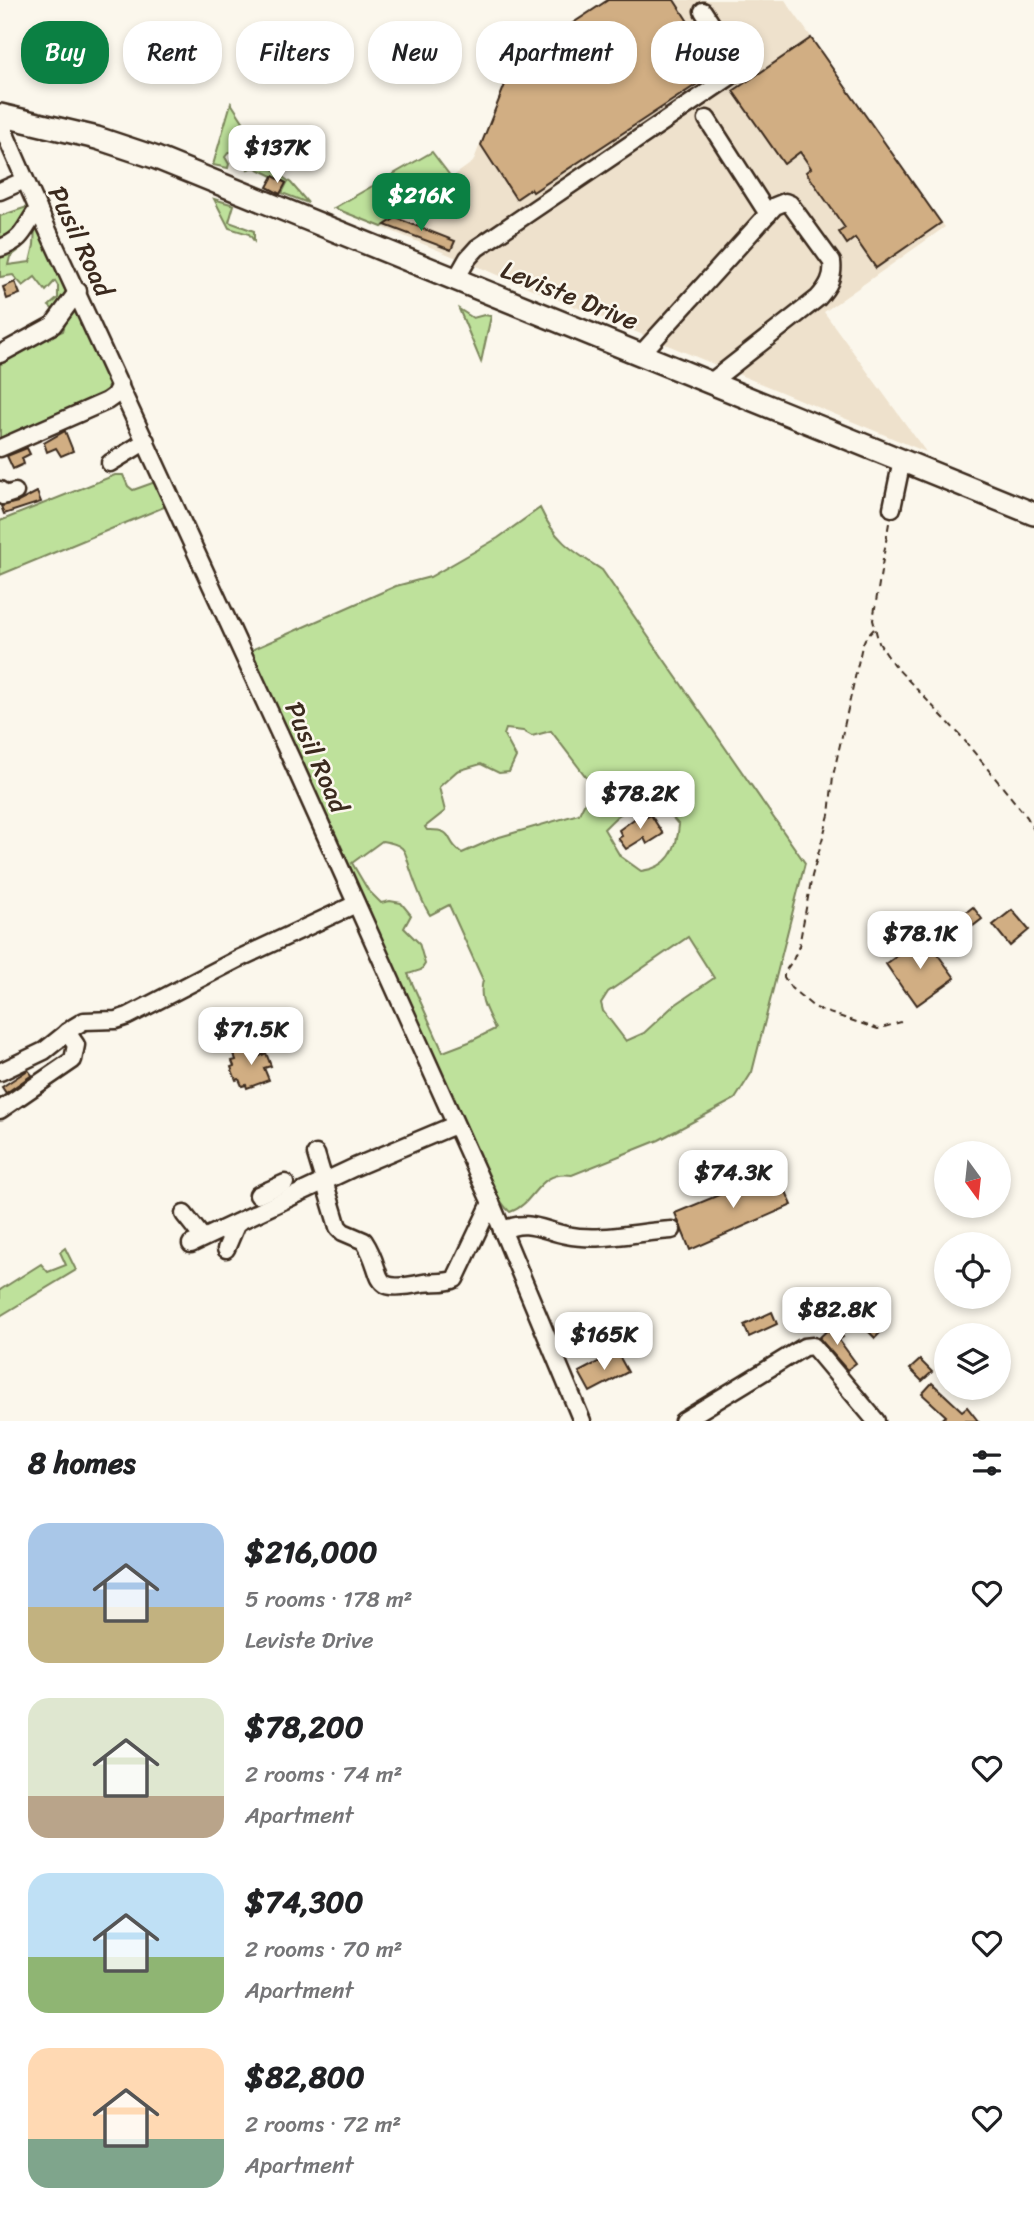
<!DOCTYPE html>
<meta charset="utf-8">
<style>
body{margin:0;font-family:Sriracha,sans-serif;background:#f6f6f6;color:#202124;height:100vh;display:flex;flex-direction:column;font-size:26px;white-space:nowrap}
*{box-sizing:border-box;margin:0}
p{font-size:23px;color:#757577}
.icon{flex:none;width:38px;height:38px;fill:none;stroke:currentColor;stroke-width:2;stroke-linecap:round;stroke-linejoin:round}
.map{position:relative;height:1421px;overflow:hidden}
.drawer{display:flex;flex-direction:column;background:#fff;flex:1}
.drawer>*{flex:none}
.guide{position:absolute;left:21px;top:21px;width:992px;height:63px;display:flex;gap:14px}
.needle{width:46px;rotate:165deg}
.fabs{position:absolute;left:934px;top:1141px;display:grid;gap:14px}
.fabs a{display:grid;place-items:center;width:77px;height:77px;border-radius:50%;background:#fff;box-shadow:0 4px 10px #0003;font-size:35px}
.price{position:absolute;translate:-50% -60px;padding:0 16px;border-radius:14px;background:#fff;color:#222;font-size:23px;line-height:46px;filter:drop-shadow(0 2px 4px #0008)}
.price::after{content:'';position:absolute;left:50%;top:42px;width:21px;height:16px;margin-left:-10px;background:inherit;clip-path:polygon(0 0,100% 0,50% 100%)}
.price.selected{background:#0b8043;color:#fff}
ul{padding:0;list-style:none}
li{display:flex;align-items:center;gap:21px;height:175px;padding:0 28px}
li span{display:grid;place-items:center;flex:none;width:196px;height:140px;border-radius:21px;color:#555}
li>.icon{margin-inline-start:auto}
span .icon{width:84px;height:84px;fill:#fffc;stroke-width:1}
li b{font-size:30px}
h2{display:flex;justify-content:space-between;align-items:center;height:84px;padding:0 28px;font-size:30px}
.chip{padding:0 24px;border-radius:28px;background:#fff;box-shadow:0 4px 10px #0003;font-size:24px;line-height:63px}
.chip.selected{background:#0b8043;color:#fff}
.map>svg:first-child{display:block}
</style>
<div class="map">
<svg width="1034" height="1421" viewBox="0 0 1034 1421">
<rect width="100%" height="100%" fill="#fbf7ec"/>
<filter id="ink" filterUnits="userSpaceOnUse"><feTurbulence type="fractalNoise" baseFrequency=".0143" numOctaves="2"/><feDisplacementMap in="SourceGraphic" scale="14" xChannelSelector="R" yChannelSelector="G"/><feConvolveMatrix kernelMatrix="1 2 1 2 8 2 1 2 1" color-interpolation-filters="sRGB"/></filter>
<g filter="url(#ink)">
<polygon fill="#eee1cc" points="606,0 785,0 945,227 824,312 926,452 382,227 473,162 513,61"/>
<g fill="#bee19b" stroke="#7c865c" stroke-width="2" fill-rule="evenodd">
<polygon points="231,103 276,172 291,183 308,203 282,193 287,183 254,167 248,169 249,159 241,152 229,152 225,157 229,164 228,168 213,165"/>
<polygon points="432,152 451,177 382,227 334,208"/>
<polygon points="214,199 234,205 229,222 254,231 254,241 249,234 229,228"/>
<polygon points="30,206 18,251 10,257 8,265 30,262 34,245 35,227 37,225 69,292 55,311 49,306 58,298 58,286 55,281 46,291 35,277 23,286 13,275 0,277 0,216"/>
<path d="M74,305l39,75 -1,14 -112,51v-84c23,-4 40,-24 63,-30l4,-14z"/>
<polygon points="459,309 473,318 484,315 491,316 481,362"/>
<polygon points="115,475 123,475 128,486 133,490 158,481 169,505 0,575 0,521"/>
<path d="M540,508c15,33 33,43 62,62l203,293 -53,209 -17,27 -15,8 -61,33 -87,35c-36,-5 -36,29 -62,37 -11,-9 -16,-24 -24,-37l-239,-523 149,-66 34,-9 68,-39zM506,729l17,2 9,5 19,-5 42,55 -14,28 -83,24 -34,15c-19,-12 -5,-24 -35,-23l-2,-3 20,-16 -6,-24 18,-16 24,-7 18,9 10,-1 7,-15 -12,-22zM655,802l6,2 18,21c-2,25 -11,43 -38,46l-21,-15 -16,-27c10,-10 16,-17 29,-21 9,-2 15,0 22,-6zM382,841c28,4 22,13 30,33 5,14 10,29 18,41l19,-10 34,75c-5,20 4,31 12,49l-26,13 -26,10 -35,-78 13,-4 4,-6 -6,-21 -15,-15 7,-13 -10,-12 -11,-2 -9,2 -13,-13 -16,-27zM688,937l26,41 -42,29 -28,26 -18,8 -23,-30 -2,-8 7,-11z"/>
<polygon points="65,1248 76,1270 0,1316 0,1290 41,1264 48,1272 66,1265 60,1252"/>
</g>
<g fill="#d1ae83" stroke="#3b2a1e" stroke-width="2">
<polygon points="608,0 674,0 707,51 702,54 714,73 533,192 531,189 516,199 481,145 514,62"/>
<polygon points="811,38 941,223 876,268 855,238 847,244 839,232 845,228 806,172 811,168 800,152 784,164 733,91"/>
<polygon points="273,176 286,183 280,194 267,187"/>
<polygon points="396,218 455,241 451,250 385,225"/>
<polygon points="15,282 20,294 7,299 3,287"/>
<polygon points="65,431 73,451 61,456 56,448 47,452 44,443"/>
<polygon points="27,448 30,454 22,458 24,464 13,469 7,456"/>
<polygon points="37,492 41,502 4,514 1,506 18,502"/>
<polygon points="644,812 647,817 651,815 663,834 647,844 644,838 626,849 618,838 622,836 619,830"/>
<polygon points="973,907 982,919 973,926 964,914"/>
<polygon points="1012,910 1029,930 1010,946 993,925"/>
<polygon points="924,936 955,978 917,1005 907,991 905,992 886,964"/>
<polygon points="256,1046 260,1056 266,1053 271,1066 264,1068 269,1080 247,1088 246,1085 242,1086 239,1079 236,1080 231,1067 234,1066 232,1061 236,1060 234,1054"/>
<polygon points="28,1070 32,1075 6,1093 2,1087"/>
<polygon points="777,1171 792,1205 690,1250 675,1213"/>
<polygon points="866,1307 887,1326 875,1338 864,1327 861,1330 852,1322"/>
<polygon points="772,1312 777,1324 749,1337 744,1325"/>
<polygon points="833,1325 843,1337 839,1340 856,1363 847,1370 819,1338"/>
<polygon points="617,1352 628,1372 590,1392 579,1372"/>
<polygon points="920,1360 932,1372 922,1381 910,1369"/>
<polygon points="932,1383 962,1411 967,1407 978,1421 940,1421 946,1416 922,1394"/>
</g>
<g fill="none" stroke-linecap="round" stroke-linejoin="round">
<g stroke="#3b2a1e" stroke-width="21">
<g id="minor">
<polyline points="1,116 6,136 38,209 294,765 491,1203 582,1421"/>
<polyline points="707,119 768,214"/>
<polyline points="0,191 25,180"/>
<path d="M0,248c24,-8 24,-20 38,-39"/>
<polyline points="456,279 468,258 477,248 731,76 736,68 736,63 703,11"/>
<polyline points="0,354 53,325 78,291"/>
<path d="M641,354l134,-148 10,-4 5,2 42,58c2,15 -4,25 -14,36l-107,84"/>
<polyline points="0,448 107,401 114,396 120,385"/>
<polyline points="110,463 146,441"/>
<polyline points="0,490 3,496 15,492"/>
<polyline points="892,508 902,460"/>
<polyline points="0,1072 44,1051 74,1027 84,1021 116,1020 128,1016 238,959 356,904"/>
<polyline points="0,1110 73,1060 76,1045 67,1032"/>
<path d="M316,1154l22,73 5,5 21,9c23,35 2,54 59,42 11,-2 23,1 32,-4l36,-76"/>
<polyline points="258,1195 285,1183"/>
<polyline points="184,1214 203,1238"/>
<path d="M502,1231c24,-13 40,-1 64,4 35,7 70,-3 106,-5"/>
<polyline points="191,1244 355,1167 455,1125"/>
<polyline points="226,1249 237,1223"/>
<polyline points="683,1421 804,1347 813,1346 876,1421"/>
</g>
</g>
<g stroke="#3b2a1e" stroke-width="26">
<polyline id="major" points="0,115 97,138 154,157 1034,514"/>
</g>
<g stroke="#3b2a1e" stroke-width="2" stroke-dasharray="7 5" stroke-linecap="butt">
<polyline points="889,523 873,620 879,643 893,664 960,735 1027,817 1034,830"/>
<polyline points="874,629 865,639 862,646 833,776 829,815 812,876 799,946 793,960 784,973 784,977 791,988 814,1007 826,1012 878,1029 901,1022"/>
</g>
<use href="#minor" stroke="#fbf7ec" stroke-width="16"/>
<use href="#major" stroke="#fbf7ec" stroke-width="21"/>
</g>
</g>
<g text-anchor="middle" stroke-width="5" stroke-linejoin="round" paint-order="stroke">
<g font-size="26" fill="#3b2a1e" stroke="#fbf7ec">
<text transform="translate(81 241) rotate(65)" y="9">Pusil Road</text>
<text transform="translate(570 295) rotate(22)" y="9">Leviste Drive</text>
<text transform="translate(317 757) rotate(66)" y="9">Pusil Road</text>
</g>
</g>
</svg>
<div class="fabs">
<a><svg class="needle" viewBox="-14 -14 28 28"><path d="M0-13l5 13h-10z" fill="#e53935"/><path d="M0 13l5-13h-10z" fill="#757577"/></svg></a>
<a><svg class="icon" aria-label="locate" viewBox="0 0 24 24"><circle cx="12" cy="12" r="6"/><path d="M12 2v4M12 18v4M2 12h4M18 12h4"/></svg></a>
<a><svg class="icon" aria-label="layers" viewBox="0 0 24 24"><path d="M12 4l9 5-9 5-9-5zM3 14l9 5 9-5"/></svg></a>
</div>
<b class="price" style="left:277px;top:185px">$137K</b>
<b class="price selected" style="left:421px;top:233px">$216K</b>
<b class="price" style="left:640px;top:831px">$78.2K</b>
<b class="price" style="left:920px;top:971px">$78.1K</b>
<b class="price" style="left:251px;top:1067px">$71.5K</b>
<b class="price" style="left:733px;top:1210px">$74.3K</b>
<b class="price" style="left:837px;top:1347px">$82.8K</b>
<b class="price" style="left:604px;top:1372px">$165K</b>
<div class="guide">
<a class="chip selected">Buy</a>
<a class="chip">Rent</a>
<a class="chip">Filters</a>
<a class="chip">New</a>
<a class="chip">Apartment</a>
<a class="chip">House</a>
</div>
</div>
<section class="drawer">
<h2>8 homes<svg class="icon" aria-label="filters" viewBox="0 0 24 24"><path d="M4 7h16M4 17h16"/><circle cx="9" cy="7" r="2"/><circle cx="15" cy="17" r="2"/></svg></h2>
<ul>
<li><span style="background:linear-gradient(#a9c7e8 60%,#c2b280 0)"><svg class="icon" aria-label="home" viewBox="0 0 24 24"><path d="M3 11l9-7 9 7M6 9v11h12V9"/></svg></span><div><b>$216,000</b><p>5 rooms · 178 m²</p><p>Leviste Drive</p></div><svg class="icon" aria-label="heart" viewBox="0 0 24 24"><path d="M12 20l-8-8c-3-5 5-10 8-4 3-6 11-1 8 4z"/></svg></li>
<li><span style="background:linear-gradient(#dfe7d0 70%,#b9a48a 0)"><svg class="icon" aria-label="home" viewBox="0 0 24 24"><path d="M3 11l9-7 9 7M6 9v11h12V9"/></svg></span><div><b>$78,200</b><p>2 rooms · 74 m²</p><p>Apartment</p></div><svg class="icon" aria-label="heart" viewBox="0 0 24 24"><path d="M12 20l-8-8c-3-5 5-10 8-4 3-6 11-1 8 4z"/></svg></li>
<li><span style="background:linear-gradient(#bfe0f5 60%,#8fb573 0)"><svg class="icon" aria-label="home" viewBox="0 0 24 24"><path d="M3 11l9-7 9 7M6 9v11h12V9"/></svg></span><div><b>$74,300</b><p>2 rooms · 70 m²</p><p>Apartment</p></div><svg class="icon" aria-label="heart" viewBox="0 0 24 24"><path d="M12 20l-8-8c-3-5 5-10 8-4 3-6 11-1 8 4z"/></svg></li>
<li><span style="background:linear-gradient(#ffd9b3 65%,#7fa58c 0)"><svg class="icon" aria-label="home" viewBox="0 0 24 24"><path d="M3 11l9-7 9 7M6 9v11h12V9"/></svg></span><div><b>$82,800</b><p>2 rooms · 72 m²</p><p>Apartment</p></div><svg class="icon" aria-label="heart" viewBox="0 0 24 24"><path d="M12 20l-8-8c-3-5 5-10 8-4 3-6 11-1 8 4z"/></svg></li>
</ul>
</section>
